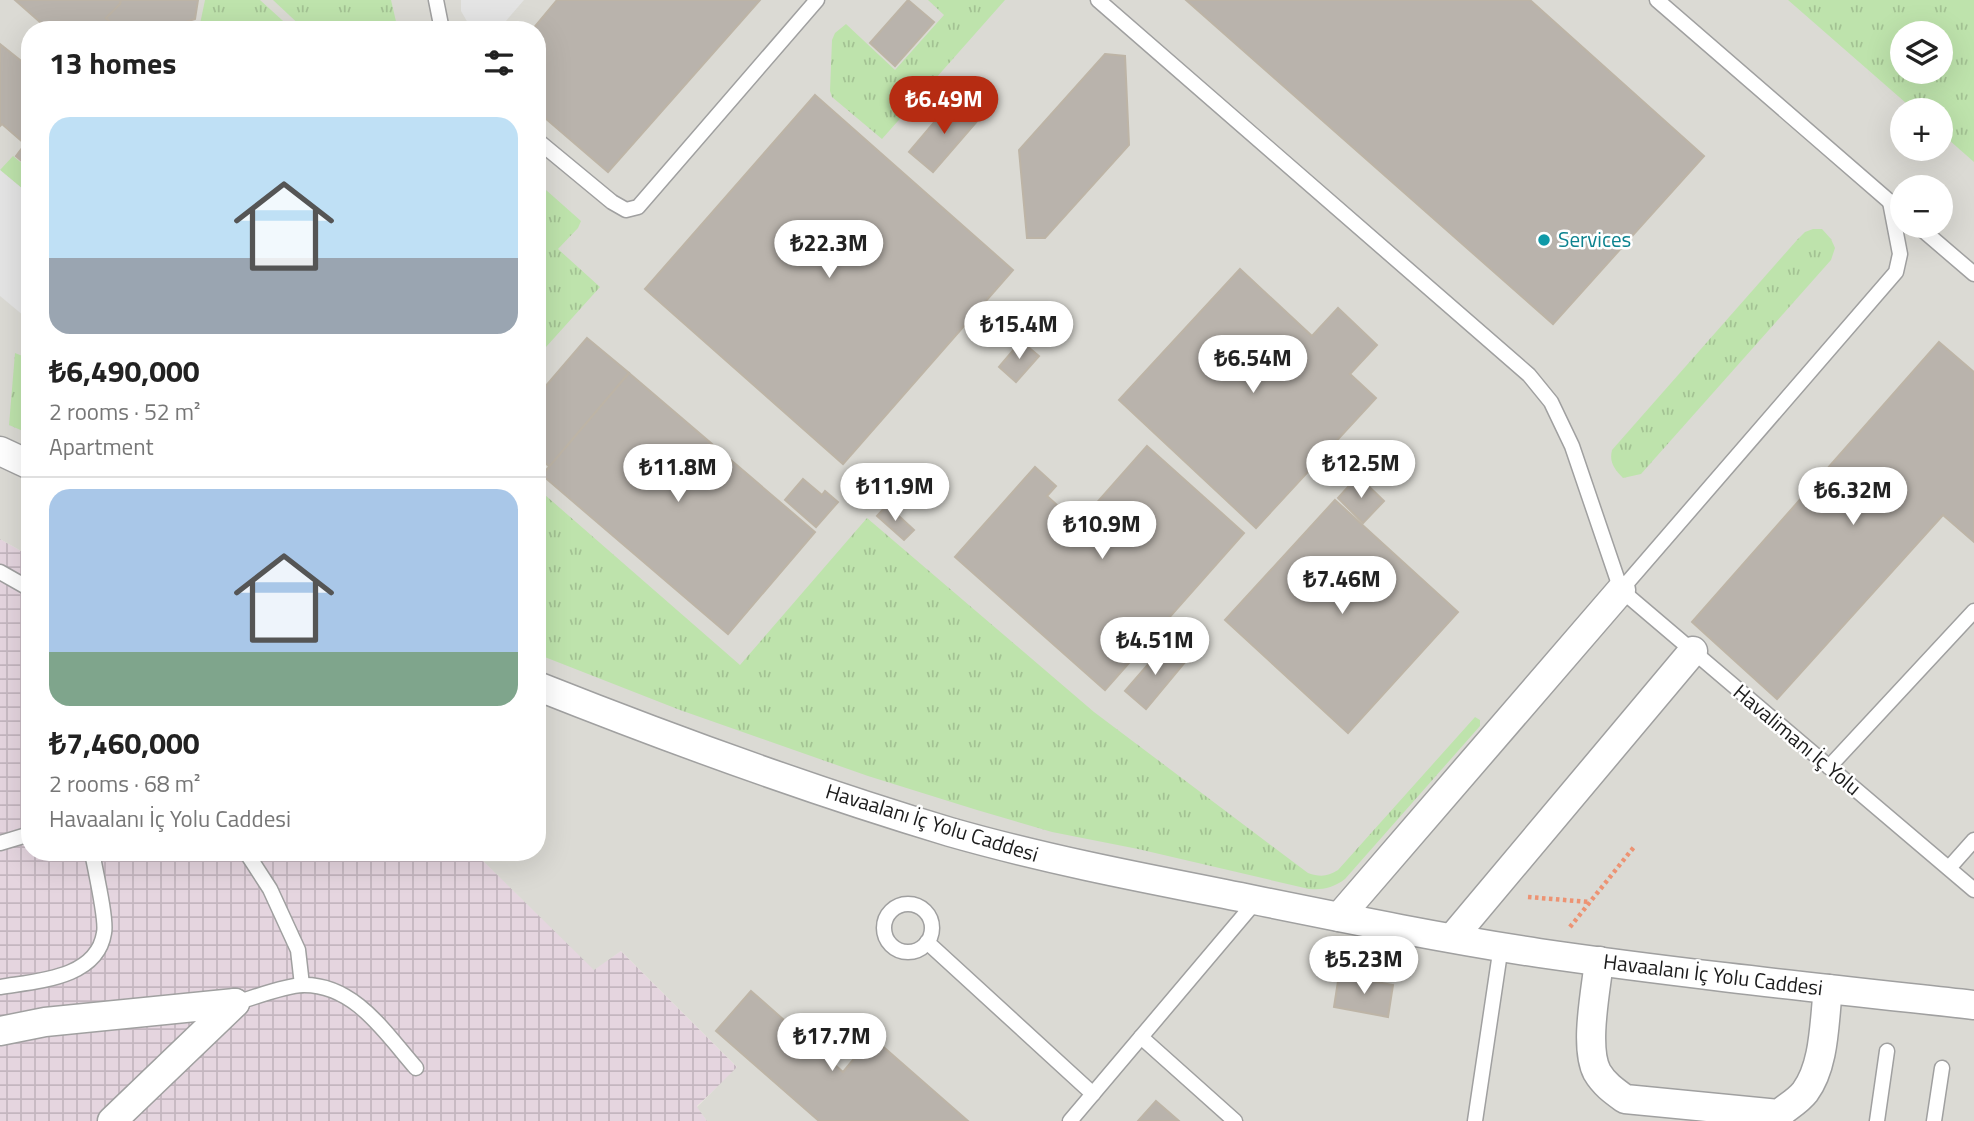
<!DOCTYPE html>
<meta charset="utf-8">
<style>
body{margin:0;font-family:"Titillium Web",sans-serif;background:#f6f6f6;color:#222;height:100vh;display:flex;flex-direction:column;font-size:26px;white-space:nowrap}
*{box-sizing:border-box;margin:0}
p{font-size:23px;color:#767676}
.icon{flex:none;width:38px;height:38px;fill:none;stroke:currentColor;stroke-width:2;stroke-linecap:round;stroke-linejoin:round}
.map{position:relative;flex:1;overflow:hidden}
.panel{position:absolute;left:21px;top:21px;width:525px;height:840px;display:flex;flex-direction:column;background:#fff;border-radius:28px;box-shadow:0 7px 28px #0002}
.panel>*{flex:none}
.controls{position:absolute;left:1890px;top:21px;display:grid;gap:14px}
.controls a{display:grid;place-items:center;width:63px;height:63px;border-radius:50%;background:#fff;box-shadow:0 7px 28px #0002;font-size:35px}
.price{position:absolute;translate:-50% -60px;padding:0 16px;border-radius:24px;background:#fff;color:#222;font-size:23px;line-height:46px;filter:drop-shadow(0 2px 4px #0008)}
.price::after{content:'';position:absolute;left:50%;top:42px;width:21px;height:16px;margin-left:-10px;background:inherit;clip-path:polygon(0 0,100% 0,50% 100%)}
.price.selected{background:#b62c12;color:#fff}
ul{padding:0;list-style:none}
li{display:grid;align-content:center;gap:14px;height:371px;padding:0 28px}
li+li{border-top:2px solid #e0e0e0}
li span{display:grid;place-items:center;height:217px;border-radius:21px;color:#555}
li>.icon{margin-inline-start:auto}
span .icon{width:126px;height:126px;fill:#fffc;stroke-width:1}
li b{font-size:30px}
h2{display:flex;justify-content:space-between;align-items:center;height:84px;padding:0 28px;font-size:30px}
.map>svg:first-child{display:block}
</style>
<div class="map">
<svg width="1974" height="1121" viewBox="0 0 1974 1121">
<defs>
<pattern id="industrial-grid" width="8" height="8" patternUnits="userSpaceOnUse" patternTransform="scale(1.75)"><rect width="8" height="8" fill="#e5d5df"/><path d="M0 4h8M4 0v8" fill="none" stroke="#c4b6bf"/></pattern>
<pattern id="grass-tufts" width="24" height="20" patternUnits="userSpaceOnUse" patternTransform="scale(1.75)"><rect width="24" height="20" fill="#bee3ac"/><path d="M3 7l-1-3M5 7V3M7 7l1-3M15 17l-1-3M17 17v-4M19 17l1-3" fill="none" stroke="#a3c293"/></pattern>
</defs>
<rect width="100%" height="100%" fill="#ecebe2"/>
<polygon fill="url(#industrial-grid)" points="0,539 30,556 30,852 474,852 594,969 621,951 738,1068 697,1106 707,1121 0,1121"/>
<path fill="#dbdad4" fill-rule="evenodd" d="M0,0h1974v1121h-1267l-10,-14 40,-40 -116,-116 -27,19 -120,-118h63v-822h-507v526l-30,-17zM1902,33h39v39h-39zM1902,110h39v39h-39zM1902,187h39v39h-39z"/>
<g fill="url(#grass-tufts)" fill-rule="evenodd">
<polygon points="205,0 260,0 293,30 178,30 200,24"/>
<polygon points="273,0 391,0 398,30 305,30"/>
<polygon points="928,0 1005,0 882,139 832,97 830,91 832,40 835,33 846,24 895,70 944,15"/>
<path d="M1788,0h186v162l-33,-29v-23h-27zM1902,33h39v39h-39z"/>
<polygon points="13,156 30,170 30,195 0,170"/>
<polygon points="537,182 581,221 578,228 558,249 600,287 537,357"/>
<path d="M1813,229h9l9,10 4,9 -4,12 -190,214 -18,4c-9,-9 -14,-16 -11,-28l185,-210 8,-8z"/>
<polygon points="15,353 30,359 30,434 9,425"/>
<path d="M537,488l203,177 127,-147 227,194 214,161c12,4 19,4 30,-3l137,-153 5,3v6l-135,153c-12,9 -22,11 -36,10l-171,-40 -86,-17 -75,-22 -109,-34 -188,-66 -143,-56z"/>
</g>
<g fill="#e4e4e4">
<polygon points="461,0 524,0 498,30 472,30 461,11"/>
<polygon points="0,170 30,195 30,321 0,296"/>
</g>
<g fill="#b9b3ac" stroke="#bdb4a6" stroke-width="2">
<polygon points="15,0 121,0 120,4 106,18 119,30 49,30"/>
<polygon points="121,0 198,0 195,19 160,30 148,27 145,30 119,30 106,18 120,4"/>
<polygon points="557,0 760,0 608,172 537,111 537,30 532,30"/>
<polygon points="908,0 934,22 895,66 870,43"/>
<polygon points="1186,0 1530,0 1704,156 1553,324"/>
<polygon points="0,44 30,68 30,168 16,156 25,144 2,124 0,126"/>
<polygon points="1105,54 1125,56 1129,145 1045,238 1027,238 1019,150"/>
<polygon points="815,95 1013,270 843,464 645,289"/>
<polygon points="954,99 978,120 933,172 909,152"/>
<polygon points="1240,269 1312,336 1338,308 1377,345 1350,374 1376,398 1256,528 1119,400"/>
<polygon points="587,338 629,373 550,467 537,456 537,396"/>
<polygon points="1021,341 1039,356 1016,382 999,367"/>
<polygon points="1939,342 1974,372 1974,542 1943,515 1777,699 1692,622"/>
<polygon points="629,373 815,532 728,634 542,475"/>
<polygon points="1147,446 1244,533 1105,690 955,557 1035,467 1056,486 1047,496 1078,524"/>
<polygon points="1358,476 1384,501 1363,523 1338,498"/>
<polygon points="803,479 822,495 825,491 838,502 816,527 785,500"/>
<polygon points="1335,500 1458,612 1348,733 1225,620"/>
<polygon points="887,505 914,530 904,540 877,516"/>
<polygon points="1184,620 1208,641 1190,662 1166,642"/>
<polygon points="1165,645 1185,662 1146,709 1125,691"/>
<polygon points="1339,975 1393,985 1388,1017 1334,1007"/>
<polygon points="751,991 843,1072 872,1037 968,1121 819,1121 716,1031"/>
<polygon points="1156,1101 1179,1121 1138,1121"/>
</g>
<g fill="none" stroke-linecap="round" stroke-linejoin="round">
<g stroke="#a0a0a0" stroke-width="17">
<g id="lane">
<polyline points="436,0 442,30"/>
<polyline points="1098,0 1529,375 1551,402 1572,446 1621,590"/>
<polyline points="1657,0 1897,208"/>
<polyline points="537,140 612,202 626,210 638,207 817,0"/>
<polyline points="1918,226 1974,274"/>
<polyline points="0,572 30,589"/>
<polyline points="1621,590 1896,272 1900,254 1890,202"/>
<polyline points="1621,590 1974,890"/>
<polyline points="1829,767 1974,611"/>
<polyline points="0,843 30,834"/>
<polyline points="246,852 270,889 298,950 302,985"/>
<polyline points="1949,868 1974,840"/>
<circle cx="908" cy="928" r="24"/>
<polyline points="927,942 1093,1094"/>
<path d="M0,987c35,-6 97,-8 104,-54 3,-13 -9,-64 -12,-81"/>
<path d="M235,1003c18,-5 51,-18 68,-18 52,-1 83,49 113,83"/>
<polyline points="1141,1037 1235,1121"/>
<polyline points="1070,1121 1256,901"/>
<polyline points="1475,1121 1501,946"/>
<polyline points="1877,1121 1887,1051"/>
<polyline points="1934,1121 1942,1068"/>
</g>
</g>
<g stroke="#a0a0a0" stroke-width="31">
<g id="street">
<polyline points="0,451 30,465"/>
<path d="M537,686c136,54 273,104 413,146 91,26 183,44 275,62 104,21 209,43 314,59 145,21 290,36 435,52"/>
<polyline points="1339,917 1621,590"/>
<polyline points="1453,937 1693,651"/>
<path d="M1599,961c-3,29 -15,86 -2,111 7,12 17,19 28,27l154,15c8,-7 19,-13 26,-22 20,-27 19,-70 23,-103"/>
<polyline points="0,1031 45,1022 235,1003"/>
<polyline points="112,1121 235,1003"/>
</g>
</g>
<g stroke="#ed9373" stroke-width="4.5" stroke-dasharray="3.5 3.5" stroke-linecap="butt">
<polyline points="1528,897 1589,902"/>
<polyline points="1570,927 1634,847"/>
</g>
<use href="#lane" stroke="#fff" stroke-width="14"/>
<use href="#street" stroke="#fff" stroke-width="28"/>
</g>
<circle fill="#0f9aa8" stroke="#fff" stroke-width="2.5" cx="1544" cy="240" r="7"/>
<g text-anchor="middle" stroke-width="5" stroke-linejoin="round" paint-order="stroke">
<g font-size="21" fill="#0d838f" stroke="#fff" text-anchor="start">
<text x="1558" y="247">Services</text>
</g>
<g font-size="21" fill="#1c1c1c" stroke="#fff">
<text transform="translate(1797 740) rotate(40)" y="7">Havalimanı İç Yolu</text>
<text transform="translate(932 823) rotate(17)" y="7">Havaalanı İç Yolu Caddesi</text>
<text transform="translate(1713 975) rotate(7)" y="7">Havaalanı İç Yolu Caddesi</text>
</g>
</g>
</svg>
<div class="controls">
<a><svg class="icon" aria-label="layers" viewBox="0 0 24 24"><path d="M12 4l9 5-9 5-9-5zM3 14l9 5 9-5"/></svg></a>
<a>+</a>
<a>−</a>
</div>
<b class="price selected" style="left:944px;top:136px">₺6.49M</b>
<b class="price" style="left:829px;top:280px">₺22.3M</b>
<b class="price" style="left:1019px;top:361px">₺15.4M</b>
<b class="price" style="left:1253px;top:395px">₺6.54M</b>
<b class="price" style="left:1361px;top:500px">₺12.5M</b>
<b class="price" style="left:678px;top:504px">₺11.8M</b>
<b class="price" style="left:895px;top:523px">₺11.9M</b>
<b class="price" style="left:1853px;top:527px">₺6.32M</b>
<b class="price" style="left:1102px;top:561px">₺10.9M</b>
<b class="price" style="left:1342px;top:616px">₺7.46M</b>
<b class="price" style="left:1155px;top:677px">₺4.51M</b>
<b class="price" style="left:1364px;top:996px">₺5.23M</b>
<b class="price" style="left:832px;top:1073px">₺17.7M</b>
<section class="panel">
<h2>13 homes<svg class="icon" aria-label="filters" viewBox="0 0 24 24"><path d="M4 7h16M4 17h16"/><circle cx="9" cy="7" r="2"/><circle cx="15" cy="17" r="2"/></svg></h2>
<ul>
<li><span style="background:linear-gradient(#bfe0f5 65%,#9aa5b1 0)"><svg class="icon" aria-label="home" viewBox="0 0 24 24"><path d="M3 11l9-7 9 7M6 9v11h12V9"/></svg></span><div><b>₺6,490,000</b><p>2 rooms · 52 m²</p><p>Apartment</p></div></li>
<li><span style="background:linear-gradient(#a9c7e8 75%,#7fa58c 0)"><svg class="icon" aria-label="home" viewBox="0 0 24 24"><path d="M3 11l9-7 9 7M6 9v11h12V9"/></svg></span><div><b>₺7,460,000</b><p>2 rooms · 68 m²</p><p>Havaalanı İç Yolu Caddesi</p></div></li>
</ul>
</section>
</div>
